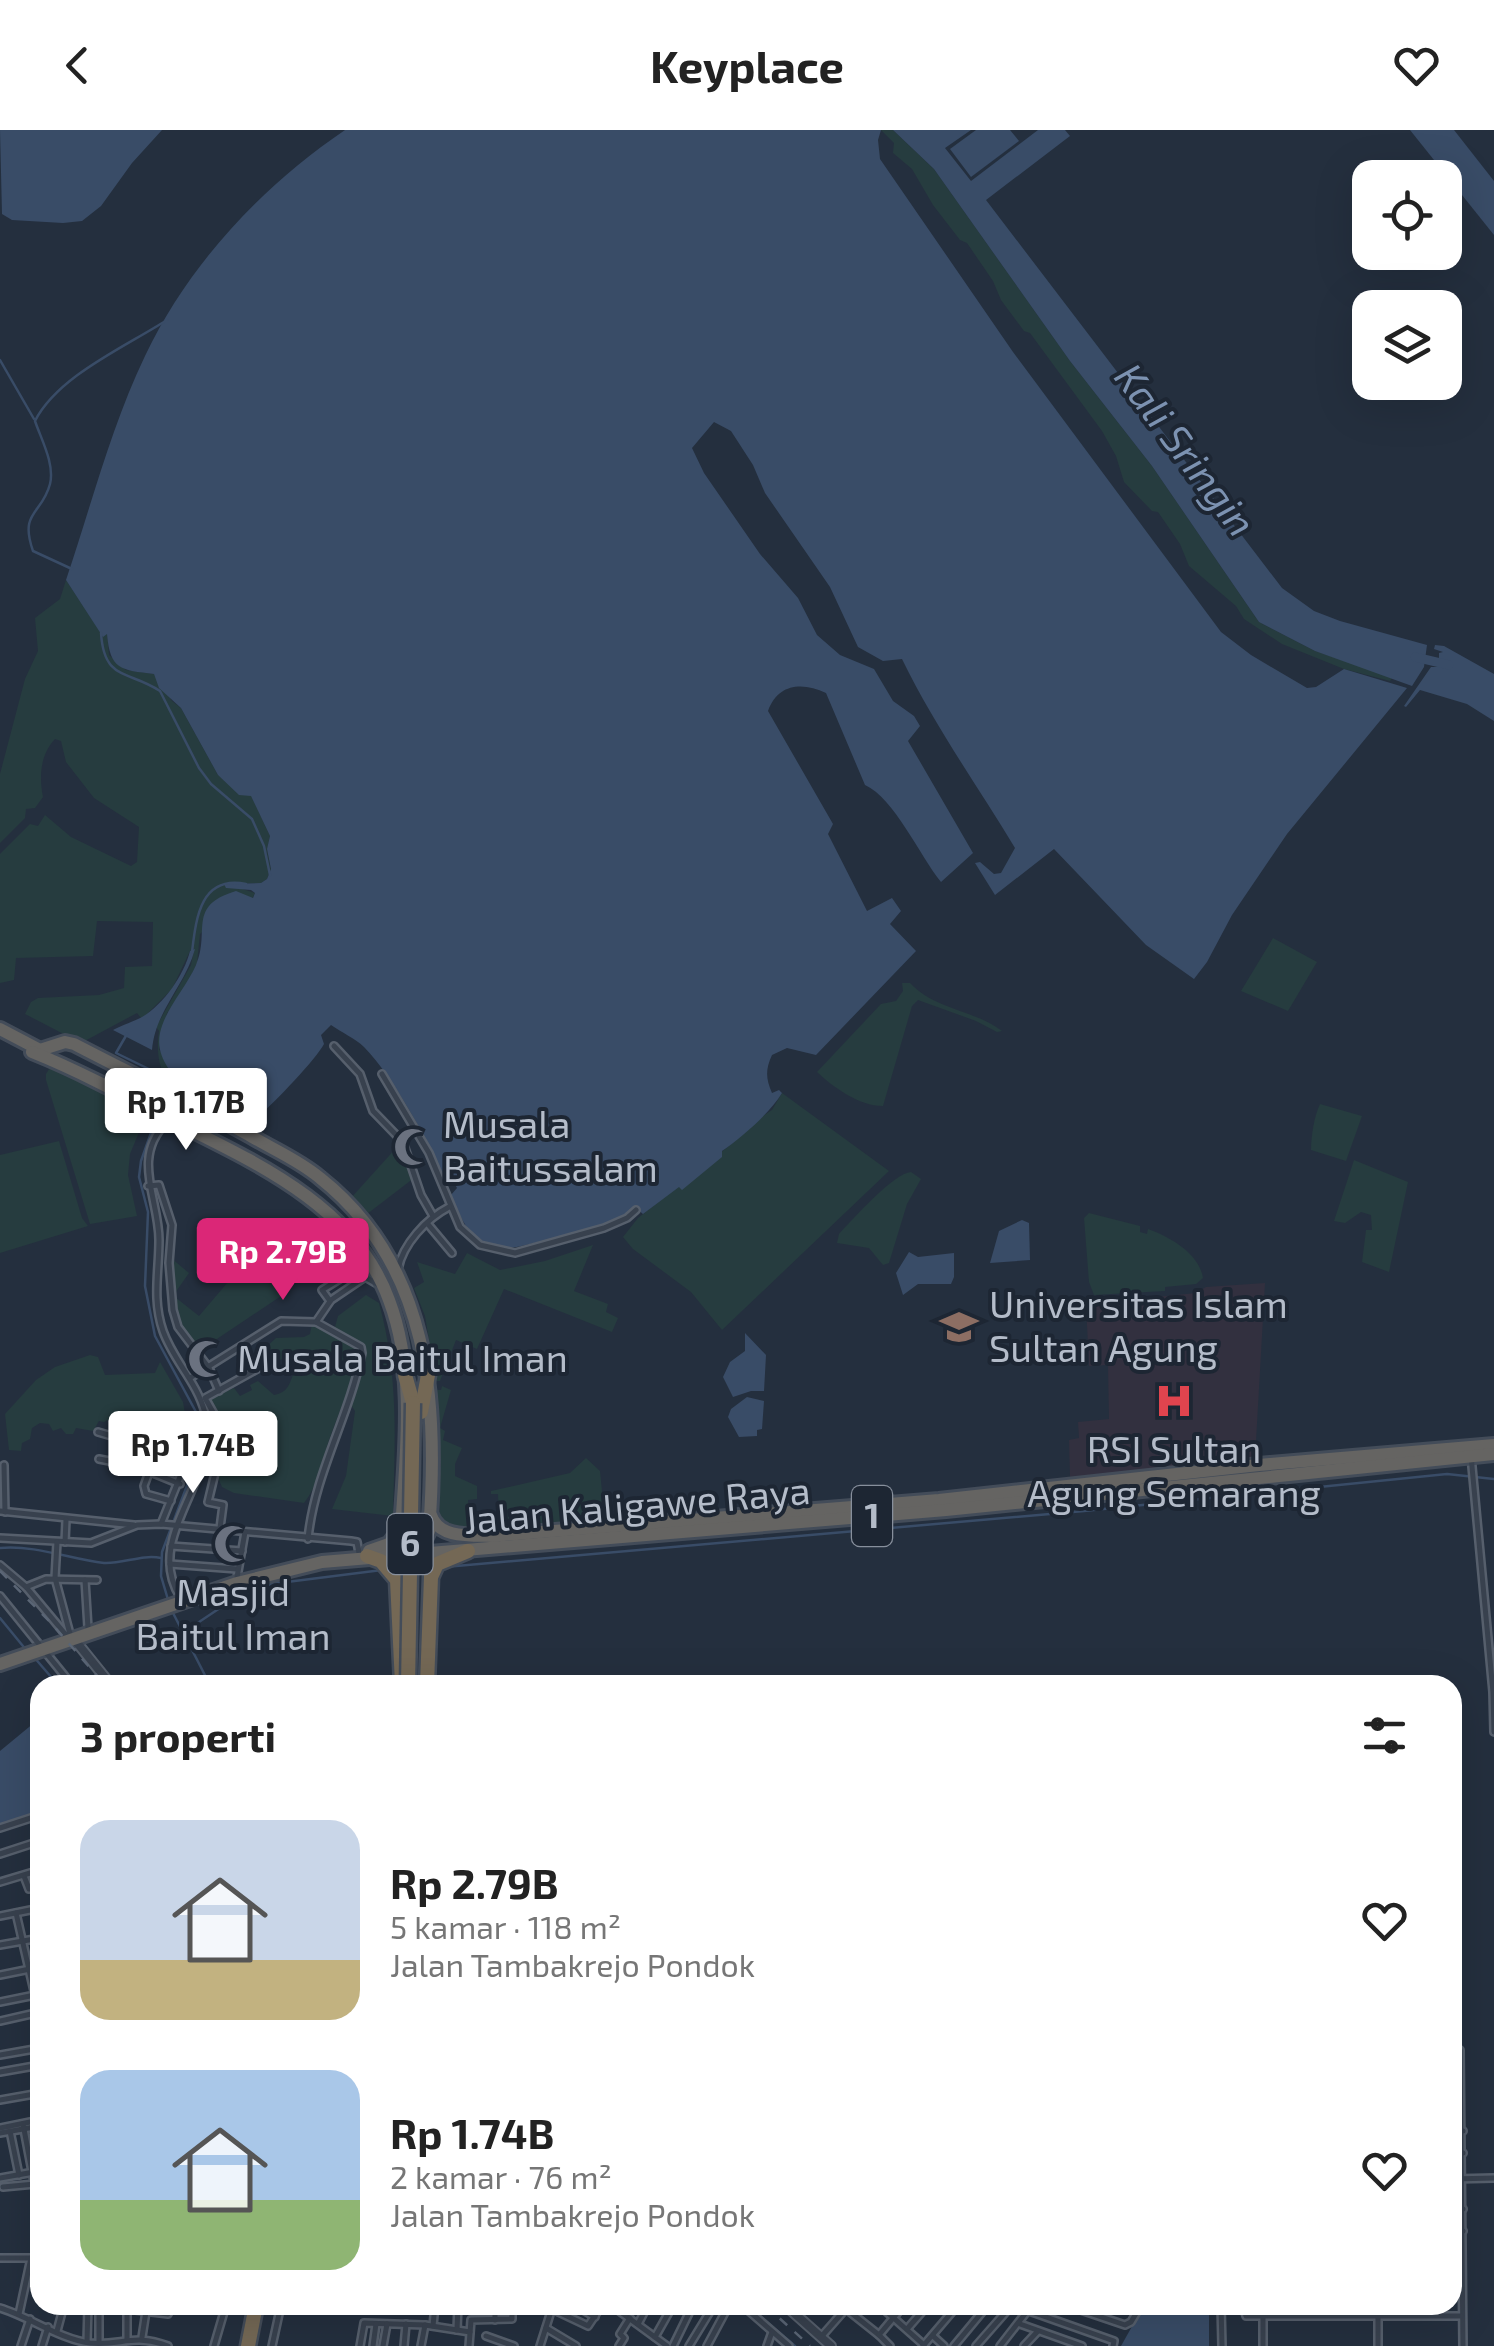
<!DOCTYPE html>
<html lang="id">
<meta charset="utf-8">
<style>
body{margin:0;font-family:"Exo 2",sans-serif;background:#f2f2f2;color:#222;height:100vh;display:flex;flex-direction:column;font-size:38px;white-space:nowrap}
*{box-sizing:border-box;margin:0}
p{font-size:32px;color:#767676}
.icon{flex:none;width:55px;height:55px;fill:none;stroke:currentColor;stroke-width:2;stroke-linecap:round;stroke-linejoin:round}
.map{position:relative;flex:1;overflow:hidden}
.drawer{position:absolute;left:30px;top:1545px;width:1432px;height:640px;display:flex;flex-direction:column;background:#fff;border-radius:30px;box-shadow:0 10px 40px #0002}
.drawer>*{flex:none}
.fabs{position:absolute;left:1352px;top:30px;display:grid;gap:20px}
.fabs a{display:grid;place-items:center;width:110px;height:110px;border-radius:20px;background:#fff;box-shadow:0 10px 40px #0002;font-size:50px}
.price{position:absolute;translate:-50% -85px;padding:0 22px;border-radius:10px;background:#fff;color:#222;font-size:32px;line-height:65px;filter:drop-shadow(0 2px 5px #0008)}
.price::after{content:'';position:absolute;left:50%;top:60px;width:30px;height:22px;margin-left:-15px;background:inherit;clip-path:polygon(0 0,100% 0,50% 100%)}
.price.selected{background:#db2777;color:#fff}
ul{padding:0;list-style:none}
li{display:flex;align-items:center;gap:30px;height:250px;padding:0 50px}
li span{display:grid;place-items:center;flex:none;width:280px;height:200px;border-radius:30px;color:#555}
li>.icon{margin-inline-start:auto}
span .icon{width:120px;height:120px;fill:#fffc;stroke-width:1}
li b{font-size:42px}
h2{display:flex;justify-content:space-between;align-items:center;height:120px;padding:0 50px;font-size:42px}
header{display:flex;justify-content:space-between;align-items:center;height:130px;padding:0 50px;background:#fff;font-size:45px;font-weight:700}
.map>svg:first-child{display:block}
</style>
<header><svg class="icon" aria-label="back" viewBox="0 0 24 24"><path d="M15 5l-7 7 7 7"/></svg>Keyplace<svg class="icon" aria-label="heart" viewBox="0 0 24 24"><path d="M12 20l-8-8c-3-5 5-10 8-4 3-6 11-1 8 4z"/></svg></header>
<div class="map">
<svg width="1494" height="2216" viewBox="0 0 1494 2216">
<rect width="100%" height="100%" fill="#242f3e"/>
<polygon fill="#32303f" points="1265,1153 1255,1329 1070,1347 1069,1310 1079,1308 1078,1292 1109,1289 1108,1235 1089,1236 1086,1174 1196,1163 1206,1157"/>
<g fill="#263c3f">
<polygon points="881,0 893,0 934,39 1070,231 1152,336 1259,492 1315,521 1384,544 1392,548 1390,551 1344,539 1282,514 1244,489 1236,476 1189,436 1180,414 1158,382 1152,381 1124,352 1116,326 1102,301 1030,203 1024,201 1001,170 993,151 967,113 960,110 933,75 912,39 893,23 894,13"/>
<path d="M66,450l37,56 4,-4 2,23 17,15 28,4 18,27 9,7 37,67 33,20 19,41 -3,14 4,19 -4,10 -6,4 -35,1v4l10,-1 19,6 -3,6 -10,-4 -42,39 -3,29 -11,25 -19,25 -8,36 20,36 52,29 17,5 -5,9c-47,-24 -93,-34 -84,-97l-3,-4 35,-62 3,-15 -4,1 -18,38 -30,30 -5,-6 -56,30 -56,-29 6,-12 7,-4 61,-3 25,-7 1,-21 27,-1 1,-44 -56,-1 -4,35 -77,2 -2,22 -14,3v-129l30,-30 8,2 7,-11 26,22 60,29 6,-4 2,-35 -45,-29 -28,-36 -5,-21 -6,-2c-15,16 -16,38 -12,58l-8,11 -9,1 -1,9 -25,25v-69l25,-95 13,-28 -3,-33 25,-19z"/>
<polygon points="1273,808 1317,832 1288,881 1241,861"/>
<path d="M902,853h8c25,27 65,27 92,48l-5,1 -21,-11 -58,-21 -6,6 -29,100c-24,0 -50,-19 -66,-34l64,-68 15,-3 7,-10z"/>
<polygon points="51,936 147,983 130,1024 128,1045 137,1086 90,1094 46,950 46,944"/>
<polygon points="782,963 889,1041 722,1200 691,1162 633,1119 623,1107 638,1088 734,1012 749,995 772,980"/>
<path d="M1320,974l42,12 -16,45 -35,-11c0,-13 3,-34 9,-46z"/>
<polygon points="59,1011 82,1088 88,1096 0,1123 0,1025"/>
<polygon points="397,1017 401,1017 414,1048 367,1084 351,1068"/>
<polygon points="1354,1030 1408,1052 1389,1142 1362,1132 1366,1100 1372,1100 1371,1085 1361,1082 1345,1093 1334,1091"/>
<path d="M911,1042l10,7 -14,25 -18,59 -6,2 -14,-17 -32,-5 2,-9c14,-15 55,-61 72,-62z"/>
<path d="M1089,1083l51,13v6l7,2 1,-5c22,8 51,24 55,49l-7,6 -31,3v4l-71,4 -5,-13 -5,-64z"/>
<polygon points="593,1115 574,1161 608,1174 606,1182 618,1188 612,1202 504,1159 477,1219 456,1210 440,1251 436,1251 425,1186 414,1158 424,1152 417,1132 455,1144 467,1123 500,1140 545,1131"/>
<path d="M171,1128l18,15 -14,20v4l24,19 29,-34 12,-7 18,6 7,-6 22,17 -88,59c-26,-26 -26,-58 -28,-93z"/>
<path d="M366,1165l13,8c20,73 16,138 14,213l-61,-7 14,-33 9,-65 -4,-6 15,-59 -31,-19 3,-11z"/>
<path d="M320,1192l41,27c-8,34 -23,64 -34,97 -7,21 -9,39 -23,57l-70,-10 -12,-6 -6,-14 9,-29 -17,-45 26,-11 6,8 12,-6 -2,-5 8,-4 16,14c19,-4 14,-16 24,-28 4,-5 8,-8 11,-12l-3,-4 -8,4 -5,-2 -17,9h-7l-7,-11 14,-13 28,-1 6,-3 2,-10z"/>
<path d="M90,1225l8,2 7,18 50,-2 5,-11 23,40 5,28 -26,11 -3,-11 -10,-4 -2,7 -4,-1 -2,-14c-14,-5 -24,-4 -37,4l-5,-1 -6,10 -17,-3 -3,6h-7l-5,-6 -8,3 -4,-7 -9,-1 -8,5 -2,11 -8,4 -1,8 -12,-1 -4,-36 31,-34 19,-13z"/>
<polygon points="442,1256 451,1260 440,1298 445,1301 443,1310 462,1318 455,1334 455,1346 477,1356 477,1369 468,1370 469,1400 454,1398 440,1389 437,1338 441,1337 435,1260 441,1260"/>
<polygon points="586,1328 600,1341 605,1392 503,1398 503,1394 499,1393 498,1364 491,1364 491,1361 570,1343"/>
</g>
<g fill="#394c67">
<polygon points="0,0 162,0 132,33 101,76 82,91 63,93 12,90 2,84"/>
<path d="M345,0h536l-3,10 2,19 133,193 208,280 30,23 56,33 9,-1 28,-18 63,19 -120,146 -55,81 -25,47 -13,17 -48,-34 -92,-96 -59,46 -20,-32 5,-1 14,12 7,-1 14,-25c-38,-63 -81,-123 -113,-189l-19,2 -25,-14 -28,-60 -65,-94 -12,-28 -22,-34 -17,-9 -22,26 12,25 56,81 38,44 19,37 23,20 34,14 19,32 21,15 6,10 -12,15 65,112 -32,29c-21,-26 -47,-84 -76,-97l-39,-92c-23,-11 -48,-10 -58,18l65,113 -5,10 39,77 25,-13 9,13 -11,13 26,27 -100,104 -29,-7 -15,7c-7,15 -6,24 0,38l7,-3 3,3c-12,20 -41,45 -60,58v6l-40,33 -3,-3 -36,27 -7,-6c-23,18 -45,22 -73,28 -62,14 -84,31 -112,-41l6,-7 -4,-7 -6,4c-15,-38 -54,-109 -83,-138 -9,-9 -22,-14 -33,-22l-10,10 3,9c-9,17 -64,75 -81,84l4,-9c-33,-10 -96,-43 -87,-86 5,-24 26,-45 36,-68 15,-34 -10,-59 40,-74l17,7 2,-5 -4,-3 -25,-2 -2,-4 37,-1 6,-4 4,-10 -4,-20 3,-13 -19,-40 -12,-1 -21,-20 -37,-67 -22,-20 -5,-14c-33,-4 -44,-4 -47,-40l-4,3 -37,-57c25,-74 45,-153 79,-224 44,-92 116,-169 200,-226z"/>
<polygon points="893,0 971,0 945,18 971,51 1038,0 1065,0 1070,6 986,70 1282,458 1314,481 1340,491 1427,515 1424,537 1412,556 1315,521 1259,492 1152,336 1070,231 934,39"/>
<polygon points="976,0 1010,0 1019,11 971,47 950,19"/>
<polygon points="1410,0 1454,0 1494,51 1494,105"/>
<polygon points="1435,515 1444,516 1494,544 1494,591 1467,574 1420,560 1406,577 1404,576 1431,537 1439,537 1439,523 1443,522 1434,519"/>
<path d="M195,819c-10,37 -40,62 -43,101l-39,-20c9,-5 22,-9 29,-13 22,-13 42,-42 48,-66z"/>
<polygon points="1022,1090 1029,1093 1030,1130 990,1133 999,1101"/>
<polygon points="909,1122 918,1127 954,1123 954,1147 951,1154 918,1154 903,1165 896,1143"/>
<polygon points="745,1203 766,1225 764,1261 751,1261 733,1267 723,1247 730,1232 745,1221"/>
<polygon points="747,1267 764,1271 762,1299 757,1300 757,1306 739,1307 728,1287 731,1279"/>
<polygon points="40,1588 40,1681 0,1695 0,1621"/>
<polygon points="1144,2175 1209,2175 1209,2216 1121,2216"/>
</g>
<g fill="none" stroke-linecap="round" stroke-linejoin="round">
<g stroke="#394c67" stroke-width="2.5">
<polyline points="0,230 34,289"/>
<path d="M72,439l-39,-18c-14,-40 9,-36 17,-67 5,-20 -9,-45 -15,-63 23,-45 90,-74 132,-101"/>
<path d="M101,503c3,48 27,37 59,58l39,77 12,16 41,35 12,27 6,29"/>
<path d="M192,822c4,-33 8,-77 54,-68"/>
<polyline points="127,904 116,923 155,942 156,949"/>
<polyline points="159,962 159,978"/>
<polyline points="157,986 141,1031 139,1047 148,1082 145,1156 155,1206 196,1282 200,1321 162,1422 161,1446 169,1473"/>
<path d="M0,1418c37,-3 69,11 104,15 19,1 38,-9 57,-5"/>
<polyline points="445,1437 1084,1381 1447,1344 1494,1349"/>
<polyline points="172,1481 210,1555"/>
<polyline points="0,1488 27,1521"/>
<polyline points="181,1504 247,1460 271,1454 382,1440"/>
<polyline points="33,1526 58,1555"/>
<polyline points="747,2175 795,2216"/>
</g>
<polyline stroke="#394c67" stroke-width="9" points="1415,527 1449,535"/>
<g stroke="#565f6c" stroke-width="10">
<g id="minor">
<polyline points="334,916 360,944 373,981 403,1012 421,1065 433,1086"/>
<polyline points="382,944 429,1023 460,1097 480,1115 515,1123 604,1098 627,1088 636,1080"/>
<path d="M166,993c-35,35 -7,76 -7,117 0,32 -7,59 4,91 10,29 34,51 42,82 18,64 -63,122 -25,184"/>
<polyline points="148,1056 159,1055 172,1095 169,1133 173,1180 178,1197 209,1238 219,1261"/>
<polyline points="427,1093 452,1123"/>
<path d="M398,1139c5,-25 28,-50 51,-62"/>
<polyline points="330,1171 322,1160 359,1137 365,1147"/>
<polyline points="190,1248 281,1191 316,1192 331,1170 365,1147 379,1155"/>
<polyline points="117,1291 140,1295 129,1319 143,1329 138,1337"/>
<polyline points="98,1302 132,1312"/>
<polyline points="1471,1326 1493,1562 1494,1602"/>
<polyline points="99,1329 136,1336 180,1354"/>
<polyline points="143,1329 153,1319"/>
<polyline points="4,1335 5,1382"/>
<polyline points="149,1342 144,1356 146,1364 171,1371"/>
<polyline points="0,1381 134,1395"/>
<polyline points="161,1394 188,1327"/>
<polyline points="220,1398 223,1375 208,1372 222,1314 214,1284 205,1268 266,1234"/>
<polyline points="0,1408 91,1413 137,1395 161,1394 351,1411 357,1412 359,1423"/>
<path d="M308,1409c6,-64 41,-122 54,-186l-1,-6 -45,-25"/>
<polyline points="57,1412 55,1448 70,1504"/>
<polyline points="65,1412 66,1390"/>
<polyline points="171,1416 242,1421"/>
<polyline points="170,1434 237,1439"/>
<polyline points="0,1435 26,1457 66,1505"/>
<polyline points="85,1450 88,1498"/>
<polyline points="236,1453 245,1402"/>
<polyline points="26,1457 46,1449 97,1450"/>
<polyline points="0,1466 72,1555"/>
<polyline points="0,1698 40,1685"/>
<polyline points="0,1724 40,1711"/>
<polyline points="24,1746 29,1759 40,1756"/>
<polyline points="0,1752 40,1740"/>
<polyline points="16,1783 39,1883"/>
<polyline points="0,1786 40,1778"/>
<polyline points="0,1815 40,1808"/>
<polyline points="0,1845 40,1837"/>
<polyline points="0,1872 40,1864"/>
<polyline points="36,1883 40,1900"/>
<polyline points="0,1891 40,1882"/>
<polyline points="1460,1920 1463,2216"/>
<polyline points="0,1925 40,1918"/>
<polyline points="0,1942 40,1935"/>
<polyline points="0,1970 40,1963"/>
<polyline points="23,1994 38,2073 38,2128"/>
<polyline points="0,1998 40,1990"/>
<polyline points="10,2001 19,2045"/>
<polyline points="1452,2001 1463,2001"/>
<polyline points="0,2003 40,1996"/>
<polyline points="1452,2023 1463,2023"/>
<polyline points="0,2048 34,2042"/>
<polyline points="1452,2049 1494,2048"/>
<polyline points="3,2057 35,2054"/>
<polyline points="1452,2079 1463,2079"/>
<polyline points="1452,2101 1463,2101"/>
<polyline points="0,2128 32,2128"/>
<polyline points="99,2175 99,2212"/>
<polyline points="611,2175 667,2216"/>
<polyline points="742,2175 789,2216"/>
<polyline points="879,2175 924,2215"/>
<polyline points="1020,2175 1029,2181 1114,2211 1113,2216"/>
<polyline points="1066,2175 1125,2195 1131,2192 1141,2175"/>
<polyline points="1221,2175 1222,2216"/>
<polyline points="1243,2175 1246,2186 1461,2186"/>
<polyline points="1263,2175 1263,2216"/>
<polyline points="1378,2175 1378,2216"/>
<path d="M0,2178c30,9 59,31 90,35 31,3 44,-10 78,3"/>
<polyline points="371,2178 411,2178"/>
<polyline points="552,2179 588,2196 602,2175"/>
<polyline points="583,2180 595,2187"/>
<polyline points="850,2182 879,2205"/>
<polyline points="19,2184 31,2128"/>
<polyline points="495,2190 495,2175"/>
<polyline points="638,2194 648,2175"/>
<polyline points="1020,2194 1082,2216"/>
<polyline points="433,2196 435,2175"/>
<polyline points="546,2198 576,2216"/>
<polyline points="907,2199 928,2175"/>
<polyline points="457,2200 458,2175"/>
<polyline points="57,2201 64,2175"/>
<polyline points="486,2206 514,2216"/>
<polyline points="933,2206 944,2216"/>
<polyline points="142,2207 147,2175"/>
<polyline points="655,2207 673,2175"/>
<polyline points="821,2207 843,2182 838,2175"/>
<polyline points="127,2209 127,2179 168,2184 172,2175"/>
<polyline points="87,2212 88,2175"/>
<polyline points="21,2216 30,2189"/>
<polyline points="42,2216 48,2197"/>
<polyline points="214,2216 226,2175"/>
<polyline points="272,2216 281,2175"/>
<polyline points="360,2216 364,2193 425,2195 470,2202"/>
<polyline points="373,2216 376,2194"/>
<polyline points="383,2216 387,2194"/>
<polyline points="404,2216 406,2194"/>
<polyline points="421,2216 425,2195"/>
<polyline points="469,2216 471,2190 512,2189 512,2175"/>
<polyline points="540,2216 553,2175"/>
<polyline points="619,2216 624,2208 620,2204 630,2188"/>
<polyline points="673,2216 693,2175"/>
<polyline points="689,2216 714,2175"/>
<polyline points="707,2216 729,2175"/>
<polyline points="767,2216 772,2202"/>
<polyline points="890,2216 879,2205 904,2175"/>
<polyline points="923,2216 958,2175"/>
<polyline points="954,2216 988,2175"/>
<polyline points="976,2216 1012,2175"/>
<polyline points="1000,2216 1032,2175"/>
<polyline points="1024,2216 1038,2201"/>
</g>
</g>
<g stroke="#565f6c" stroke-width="12">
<g id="tertiary">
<polyline points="74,1509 111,1555"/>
<polyline points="785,2175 831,2216"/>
</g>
</g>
<g stroke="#434c59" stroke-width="18">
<g id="trunk">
<path d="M0,899l40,21 25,-8 9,2c58,30 117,59 175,91 23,14 50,25 71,43 110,87 119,223 109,353l-7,14 -13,6"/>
<path d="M32,922c45,18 88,41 131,64 85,43 191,87 226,184 27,71 17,153 12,228l5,14 7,7"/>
<path d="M431,1385c8,25 43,20 65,21"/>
<polyline points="492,1406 939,1370 1259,1335 1494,1315"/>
<polyline points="369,1421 389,1414 401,1398"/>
<polyline points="0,1534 237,1453 322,1432 946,1380 1494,1324"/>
</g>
</g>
<g stroke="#434c59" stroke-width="19">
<g id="motorway">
<polyline points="405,1245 413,1273"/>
<polyline points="421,1282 428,1245"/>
<polyline points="367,1426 381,1431 397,1450 402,1554"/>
<polyline points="427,1555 431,1447 437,1434 468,1421"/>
<polyline points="248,2216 256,2175"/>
</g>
</g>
<use href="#minor" stroke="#38414e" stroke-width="5"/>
<use href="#tertiary" stroke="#38414e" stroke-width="8"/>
<use href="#trunk" stroke="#656462" stroke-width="12"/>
<use href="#motorway" stroke="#746855" stroke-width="14"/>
<g stroke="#5a6575" stroke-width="2.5" stroke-dasharray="10 10" stroke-linecap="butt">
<polyline points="0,1441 51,1493 105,1555"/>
<polyline points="765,2175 810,2216"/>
</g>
<g stroke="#434c59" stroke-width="19" stroke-linecap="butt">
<polyline id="motorway-bridge" points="408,1555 413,1273"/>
</g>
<use href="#motorway-bridge" stroke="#746855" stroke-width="14"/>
</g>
<defs>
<g id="mosque-bare" transform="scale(3)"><path d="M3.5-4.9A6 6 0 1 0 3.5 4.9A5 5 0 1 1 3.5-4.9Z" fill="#6b7280" stroke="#1d2633" stroke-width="2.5" paint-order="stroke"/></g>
<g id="university-bare" transform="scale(3)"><path d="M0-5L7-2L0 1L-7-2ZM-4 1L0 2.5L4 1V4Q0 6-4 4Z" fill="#8d6e63" stroke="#1d2633" stroke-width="2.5" paint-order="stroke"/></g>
<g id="hospital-bare" transform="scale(3)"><path d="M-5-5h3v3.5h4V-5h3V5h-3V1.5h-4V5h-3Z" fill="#e0444e" stroke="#1d2633" stroke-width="2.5" paint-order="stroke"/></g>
</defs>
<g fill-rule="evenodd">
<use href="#mosque-bare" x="413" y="1017"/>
<use href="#university-bare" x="959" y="1197"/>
<use href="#mosque-bare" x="207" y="1229"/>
<use href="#hospital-bare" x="1174" y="1271"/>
<use href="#mosque-bare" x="233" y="1414"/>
</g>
<g text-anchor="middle" stroke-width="8" stroke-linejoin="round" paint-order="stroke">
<g fill="#1d2633" stroke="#878f9c" stroke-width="2.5">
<rect x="852" y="1356" width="40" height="60" rx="8"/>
<rect x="387.5" y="1384" width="45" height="60" rx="8"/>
</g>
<g font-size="35" font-weight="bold" fill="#b4bcc9">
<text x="872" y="1398">1</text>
<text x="410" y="1426">6</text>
</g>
<g font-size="38" fill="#b4bcc9" stroke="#1d2633" text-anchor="start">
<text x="443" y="1008">Musala<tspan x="443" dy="44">Baitussalam</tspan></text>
<text x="989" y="1188">Universitas Islam<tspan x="989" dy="44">Sultan Agung</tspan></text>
<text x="237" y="1242">Musala Baitul Iman</text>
<text x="1174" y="1333" text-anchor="middle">RSI Sultan<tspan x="1174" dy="44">Agung Semarang</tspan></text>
<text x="233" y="1476" text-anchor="middle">Masjid<tspan x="233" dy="44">Baitul Iman</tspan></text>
</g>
<g font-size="38" fill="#b4bcc9" stroke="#1d2633">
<text transform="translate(637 1376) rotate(-5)" y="13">Jalan Kaligawe Raya</text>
</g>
<g font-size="40" font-style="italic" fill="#7c92b1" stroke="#1d2633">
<text transform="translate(1185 320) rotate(53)" y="14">Kali Sringin</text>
</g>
</g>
</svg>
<div class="fabs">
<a><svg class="icon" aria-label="locate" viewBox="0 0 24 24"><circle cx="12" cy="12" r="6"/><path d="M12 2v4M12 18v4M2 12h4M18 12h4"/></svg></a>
<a><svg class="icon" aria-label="layers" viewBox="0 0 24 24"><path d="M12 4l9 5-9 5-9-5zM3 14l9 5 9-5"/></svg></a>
</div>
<b class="price" style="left:186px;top:1023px">Rp 1.17B</b>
<b class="price selected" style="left:283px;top:1173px">Rp 2.79B</b>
<b class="price" style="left:193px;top:1366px">Rp 1.74B</b>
<section class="drawer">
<h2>3 properti<svg class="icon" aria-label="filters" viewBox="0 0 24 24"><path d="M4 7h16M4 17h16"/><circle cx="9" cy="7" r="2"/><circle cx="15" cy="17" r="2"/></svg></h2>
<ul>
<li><span style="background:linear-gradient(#c9d6e8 70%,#c2b280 0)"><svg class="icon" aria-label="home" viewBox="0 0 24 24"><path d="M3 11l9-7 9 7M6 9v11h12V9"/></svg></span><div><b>Rp 2.79B</b><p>5 kamar · 118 m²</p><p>Jalan Tambakrejo Pondok</p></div><svg class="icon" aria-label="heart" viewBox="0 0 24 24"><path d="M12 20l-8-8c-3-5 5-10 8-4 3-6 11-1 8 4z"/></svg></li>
<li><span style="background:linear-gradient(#a9c7e8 65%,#8fb573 0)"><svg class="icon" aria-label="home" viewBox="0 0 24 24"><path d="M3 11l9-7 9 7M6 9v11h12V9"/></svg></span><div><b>Rp 1.74B</b><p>2 kamar · 76 m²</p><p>Jalan Tambakrejo Pondok</p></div><svg class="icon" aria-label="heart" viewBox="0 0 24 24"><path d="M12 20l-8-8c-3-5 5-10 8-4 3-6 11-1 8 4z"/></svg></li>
</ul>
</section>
</div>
